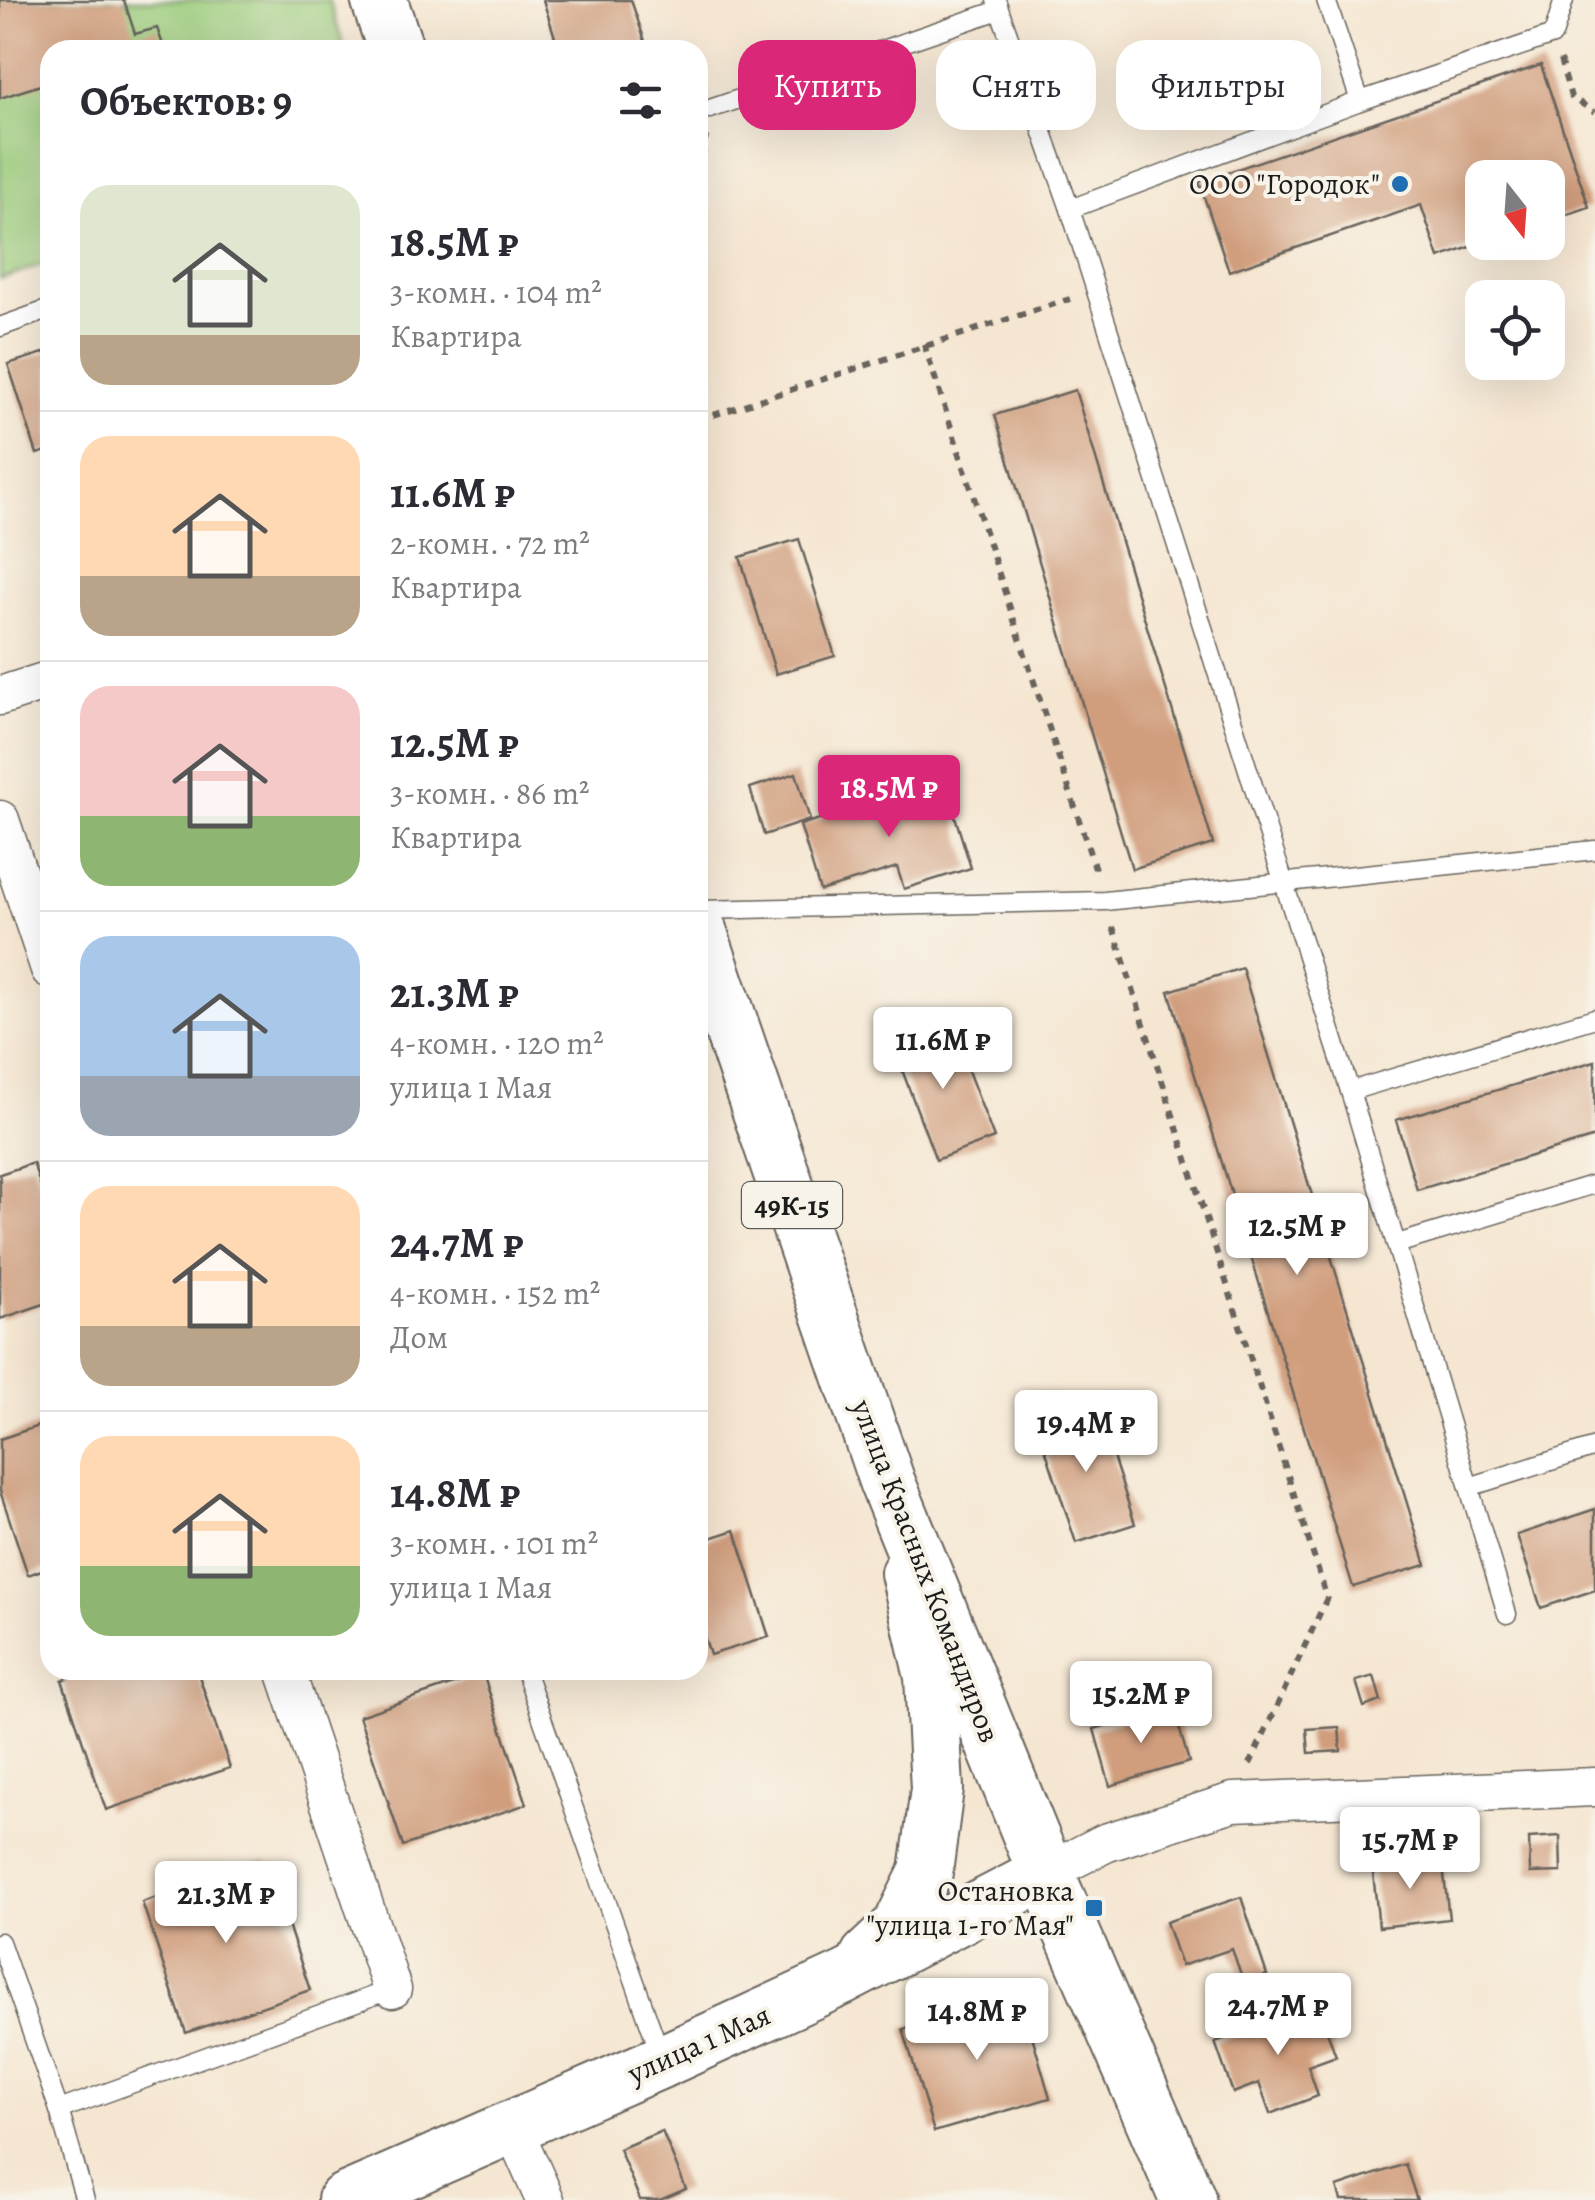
<!DOCTYPE html>
<html lang="ru">
<meta charset="utf-8">
<style>
body{margin:0;font-family:Alegreya,serif;background:#f7f7f7;color:#2b2b33;height:100vh;display:flex;flex-direction:column;font-size:38px;white-space:nowrap}
*{box-sizing:border-box;margin:0}
p{font-size:32px;color:#7c7c81}
.icon{flex:none;width:55px;height:55px;fill:none;stroke:currentColor;stroke-width:2;stroke-linecap:round;stroke-linejoin:round}
.map{position:relative;flex:1;overflow:hidden}
.panel{position:absolute;left:40px;top:40px;width:668px;height:1640px;display:flex;flex-direction:column;background:#fff;border-radius:30px;box-shadow:0 10px 40px #0002}
.panel>*{flex:none}
.guide{position:absolute;left:738px;top:40px;width:708px;height:90px;display:flex;gap:20px}
.needle{width:65px;rotate:163deg}
.tools{position:absolute;left:1465px;top:160px;display:grid;gap:20px}
.tools a{display:grid;place-items:center;width:100px;height:100px;border-radius:20px;background:#fff;box-shadow:0 10px 40px #0002;font-size:50px}
.price{position:absolute;translate:-50% -85px;padding:0 22px;border-radius:10px;background:#fff;color:#222;font-size:32px;line-height:65px;filter:drop-shadow(0 2px 5px #0008)}
.price::after{content:'';position:absolute;left:50%;top:60px;width:30px;height:22px;margin-left:-15px;background:inherit;clip-path:polygon(0 0,100% 0,50% 100%)}
.price.on{background:#db2777;color:#fff}
ul{padding:0;list-style:none}
li{display:flex;align-items:center;gap:30px;height:250px;padding:0 40px}
li+li{border-top:2px solid #e1e1e2}
li span{display:grid;place-items:center;flex:none;width:280px;height:200px;border-radius:30px;color:#555}
li>.icon{margin-inline-start:auto}
span .icon{width:120px;height:120px;fill:#fffc;stroke-width:1}
li b{font-size:42px}
h2{display:flex;justify-content:space-between;align-items:center;height:120px;padding:0 40px;font-size:42px}
.chip{padding:0 35px;border-radius:30px;background:#fff;box-shadow:0 10px 40px #0002;font-size:35px;line-height:90px}
.chip.on{background:#db2777;color:#fff}
.map>svg:first-child{display:block}
</style>
<div class="map">
<svg width="1595" height="2200" viewBox="0 0 1595 2200">
<rect width="100%" height="100%" fill="#f7f3e8"/>
<filter id="ink" filterUnits="userSpaceOnUse"><feTurbulence type="fractalNoise" baseFrequency=".01" numOctaves="2"/><feDisplacementMap in="SourceGraphic" scale="20" xChannelSelector="R" yChannelSelector="G"/><feConvolveMatrix kernelMatrix="1 2 1 2 8 2 1 2 1" color-interpolation-filters="sRGB"/></filter>
<filter id="wash" filterUnits="userSpaceOnUse"><feTurbulence type="fractalNoise" baseFrequency=".0048" numOctaves="4" result="noise"/><feDisplacementMap in="SourceGraphic" scale="40" xChannelSelector="R" yChannelSelector="G"/><feGaussianBlur stdDeviation="2.25" result="paint"/><feColorMatrix in="noise" values="0 0 0 0 0 0 0 0 0 0 0 0 0 0 0 0 0 1.4 0 .05"/><feComposite in="paint" operator="in"/></filter>
<g filter="url(#wash)">
<rect width="100%" height="100%" fill="#f5e6d1"/>
<polygon fill="#9acb7a" stroke="#5b744b" stroke-width="2.5" points="0,0 329,0 345,50 50,50 50,262 0,279"/>
<g id="blocks">
<g fill="#d09d7d">
<polygon points="0,0 124,0 135,34 157,28 163,45 147,50 50,50 50,82 0,98"/>
<polygon points="543,0 631,0 648,50 559,50"/>
<polygon points="1541,65 1589,207 1548,221 1548,178 1482,178 1482,243 1439,258 1421,205 1229,271 1199,182"/>
<polygon points="50,351 50,450 37,454 8,364"/>
<polygon points="1075,390 1213,844 1132,869 995,415"/>
<polygon points="799,539 835,656 776,674 740,557"/>
<polygon points="796,773 810,820 764,835 750,788"/>
<polygon points="944,781 971,868 904,889 897,867 820,891 800,825"/>
<polygon points="1242,968 1426,1565 1353,1587 1169,991"/>
<polygon points="950,1024 994,1138 936,1160 893,1046"/>
<polygon points="1595,1061 1595,1137 1417,1190 1396,1120"/>
<polygon points="33,1163 50,1213 50,1302 0,1319 0,1174"/>
<polygon points="1097,1408 1135,1524 1076,1543 1038,1427"/>
<polygon points="50,1422 50,1567 28,1575 0,1491 0,1439"/>
<polygon points="1595,1509 1595,1590 1541,1608 1517,1535"/>
<polygon points="735,1530 769,1637 710,1655 698,1616 698,1542"/>
<polygon points="90,1670 197,1670 230,1768 106,1810 62,1680"/>
<polygon points="483,1674 527,1804 403,1846 359,1716"/>
<polygon points="1374,1676 1381,1701 1364,1707 1356,1681"/>
<polygon points="1173,1706 1189,1762 1110,1786 1094,1729"/>
<polygon points="1339,1727 1341,1751 1309,1753 1307,1729"/>
<polygon points="1560,1836 1561,1872 1530,1873 1529,1838"/>
<polygon points="1442,1857 1449,1919 1379,1927 1372,1864"/>
<polygon points="266,1860 310,1990 186,2033 142,1902"/>
<polygon points="1241,1897 1267,1975 1244,1983 1232,1949 1181,1966 1166,1922"/>
<polygon points="1020,1994 1050,2098 934,2132 903,2029"/>
<polygon points="1318,2006 1336,2056 1308,2066 1318,2096 1270,2114 1259,2083 1233,2093 1215,2042"/>
<polygon points="662,2131 686,2189 660,2200 640,2200 619,2149"/>
<polygon points="1405,2164 1417,2200 1341,2200 1337,2187"/>
</g>
</g>
</g>
<g filter="url(#ink)">
<use href="#blocks" fill-opacity="0" stroke="#68635b" stroke-width="2.5"/>
<g fill="none" stroke-linecap="round" stroke-linejoin="round">
<g stroke="#68635b" stroke-width="21">
<g id="service">
<polyline points="996,0 1070,209 1350,1091 1507,1614"/>
<polyline points="1326,0 1360,101"/>
<polyline points="710,109 999,10"/>
<polyline points="1070,209 1360,101 1553,35 1564,0"/>
<polyline points="0,327 50,309"/>
<polyline points="698,910 1105,901 1595,850"/>
<polyline points="1350,1091 1595,1018"/>
<polyline points="1397,1244 1595,1184"/>
<polyline points="1469,1487 1595,1447"/>
<polyline points="525,1670 661,2056"/>
<polyline points="0,1942 59,2110 85,2200"/>
<polyline points="59,2110 392,1989"/>
</g>
</g>
<g stroke="#68635b" stroke-width="41">
<g id="minor">
<polyline points="0,696 50,680"/>
<polyline points="0,820 50,969"/>
<polyline points="285,1670 392,1989"/>
<polyline points="1046,1873 1105,1843 1233,1802 1595,1787"/>
<polyline points="512,2126 545,2200"/>
</g>
</g>
<g stroke="#68635b" stroke-width="56">
<g id="secondary">
<polyline points="867,1956 899,1926 926,1872 937,1789 931,1677 907,1573"/>
<polyline points="344,2200 663,2061 844,1978 1046,1873"/>
</g>
</g>
<g stroke="#68635b" stroke-width="59">
<g id="primary">
<polyline points="379,0 396,50"/>
<polyline points="698,929 887,1482 1046,1873 1188,2200"/>
</g>
</g>
<g stroke="#68635b" stroke-width="6" stroke-dasharray="8 8" stroke-linecap="butt">
<polyline points="1560,60 1571,97 1595,112"/>
<polyline points="698,189 706,136"/>
<polyline points="924,344 1096,872"/>
<polyline points="698,420 1070,299"/>
<polyline points="1113,927 1327,1598 1250,1764"/>
</g>
<use href="#service" stroke="#fff" stroke-width="18"/>
<use href="#minor" stroke="#fff" stroke-width="38"/>
<use href="#secondary" stroke="#fff" stroke-width="52"/>
<use href="#primary" stroke="#fff" stroke-width="55"/>
</g>
</g>
<g fill="#1f6fb2" stroke="#f7f3e8" stroke-width="4">
<circle cx="1400" cy="184" r="10"/>
<rect x="1084" y="1898" width="20" height="20" rx="5"/>
</g>
<g text-anchor="middle" stroke-width="8" stroke-linejoin="round" paint-order="stroke">
<rect fill="#f7f3e8" stroke="#5e5c59" stroke-width="2.5" x="742" y="1182" width="100" height="46" rx="8"/>
<g font-size="28" font-weight="bold" fill="#1c1c1c">
<text x="792" y="1215">49К-15</text>
</g>
<g font-size="30" fill="#1c1c1c" stroke="#f7f3e8" text-anchor="end">
<text x="1380" y="194">ООО "Городок"</text>
<text x="1074" y="1901">Остановка<tspan x="1074" dy="34">"улица 1-го Мая"</tspan></text>
</g>
<g font-size="30" fill="#1c1c1c" stroke="#f7f3e8">
<text transform="translate(926 1571) rotate(69)" y="10">улица Красных Командиров</text>
<text transform="translate(699 2044) rotate(-24)" y="10">улица 1 Мая</text>
</g>
</g>
</svg>
<div class="tools">
<a><svg class="needle" viewBox="-14 -14 28 28"><path d="M0-13l5 13h-10z" fill="#e53935"/><path d="M0 13l5-13h-10z" fill="#7c7c81"/></svg></a>
<a><svg class="icon" aria-label="locate" viewBox="0 0 24 24"><circle cx="12" cy="12" r="6"/><path d="M12 2v4M12 18v4M2 12h4M18 12h4"/></svg></a>
</div>
<b class="price on" style="left:889px;top:840px">18.5M ₽</b>
<b class="price" style="left:943px;top:1092px">11.6M ₽</b>
<b class="price" style="left:1297px;top:1278px">12.5M ₽</b>
<b class="price" style="left:1086px;top:1475px">19.4M ₽</b>
<b class="price" style="left:1141px;top:1746px">15.2M ₽</b>
<b class="price" style="left:1410px;top:1892px">15.7M ₽</b>
<b class="price" style="left:226px;top:1946px">21.3M ₽</b>
<b class="price" style="left:1278px;top:2058px">24.7M ₽</b>
<b class="price" style="left:977px;top:2063px">14.8M ₽</b>
<div class="guide">
<a class="chip on">Купить</a>
<a class="chip">Снять</a>
<a class="chip">Фильтры</a>
</div>
<section class="panel">
<h2>Объектов: 9<svg class="icon" aria-label="filters" viewBox="0 0 24 24"><path d="M4 7h16M4 17h16"/><circle cx="9" cy="7" r="2"/><circle cx="15" cy="17" r="2"/></svg></h2>
<ul>
<li><span style="background:linear-gradient(#dfe7d0 75%,#b9a48a 0)"><svg class="icon" aria-label="home" viewBox="0 0 24 24"><path d="M3 11l9-7 9 7M6 9v11h12V9"/></svg></span><div><b>18.5M ₽</b><p>3-комн. · 104 m²</p><p>Квартира</p></div></li>
<li><span style="background:linear-gradient(#ffd9b3 70%,#b9a48a 0)"><svg class="icon" aria-label="home" viewBox="0 0 24 24"><path d="M3 11l9-7 9 7M6 9v11h12V9"/></svg></span><div><b>11.6M ₽</b><p>2-комн. · 72 m²</p><p>Квартира</p></div></li>
<li><span style="background:linear-gradient(#f6c9c9 65%,#8fb573 0)"><svg class="icon" aria-label="home" viewBox="0 0 24 24"><path d="M3 11l9-7 9 7M6 9v11h12V9"/></svg></span><div><b>12.5M ₽</b><p>3-комн. · 86 m²</p><p>Квартира</p></div></li>
<li><span style="background:linear-gradient(#a9c7e8 70%,#9aa5b1 0)"><svg class="icon" aria-label="home" viewBox="0 0 24 24"><path d="M3 11l9-7 9 7M6 9v11h12V9"/></svg></span><div><b>21.3M ₽</b><p>4-комн. · 120 m²</p><p>улица 1 Мая</p></div></li>
<li><span style="background:linear-gradient(#ffd9b3 70%,#b9a48a 0)"><svg class="icon" aria-label="home" viewBox="0 0 24 24"><path d="M3 11l9-7 9 7M6 9v11h12V9"/></svg></span><div><b>24.7M ₽</b><p>4-комн. · 152 m²</p><p>Дом</p></div></li>
<li><span style="background:linear-gradient(#ffd9b3 65%,#8fb573 0)"><svg class="icon" aria-label="home" viewBox="0 0 24 24"><path d="M3 11l9-7 9 7M6 9v11h12V9"/></svg></span><div><b>14.8M ₽</b><p>3-комн. · 101 m²</p><p>улица 1 Мая</p></div></li>
</ul>
</section>
</div>
